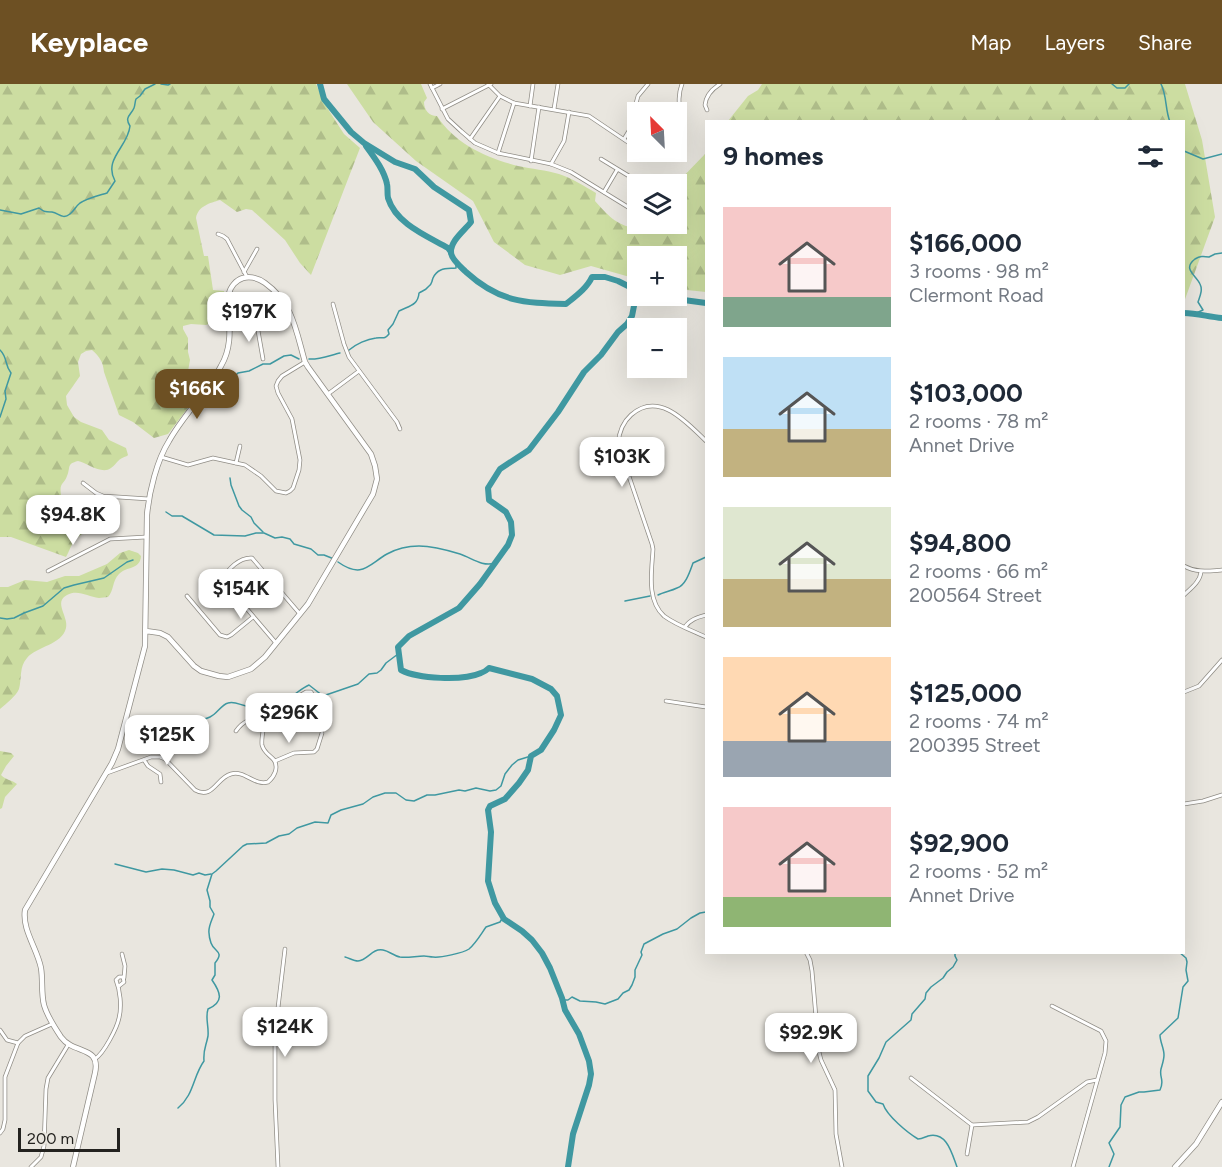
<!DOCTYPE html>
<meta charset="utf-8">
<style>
body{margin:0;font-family:Figtree,sans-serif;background:#f2f2f3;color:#1f2937;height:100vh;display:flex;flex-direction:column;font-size:22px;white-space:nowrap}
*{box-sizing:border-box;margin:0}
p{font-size:20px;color:#747a83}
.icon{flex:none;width:33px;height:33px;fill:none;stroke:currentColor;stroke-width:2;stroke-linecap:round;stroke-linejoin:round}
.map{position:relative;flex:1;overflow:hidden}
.drawer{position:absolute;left:705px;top:36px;width:480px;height:834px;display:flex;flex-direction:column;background:#fff;border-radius:0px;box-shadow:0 6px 24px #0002}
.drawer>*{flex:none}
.needle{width:39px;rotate:336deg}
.tools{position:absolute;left:627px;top:18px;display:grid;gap:12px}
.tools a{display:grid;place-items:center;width:60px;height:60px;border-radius:0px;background:#fff;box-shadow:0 6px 24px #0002;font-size:30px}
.scale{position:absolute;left:18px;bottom:15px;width:102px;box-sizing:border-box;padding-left:6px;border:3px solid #23221f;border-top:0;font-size:16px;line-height:21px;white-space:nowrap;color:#23221f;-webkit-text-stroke:4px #e9e6df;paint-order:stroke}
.price{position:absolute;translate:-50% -51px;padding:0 14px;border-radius:12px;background:#fff;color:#222;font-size:20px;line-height:39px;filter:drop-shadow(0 2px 3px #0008)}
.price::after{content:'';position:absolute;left:50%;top:36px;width:18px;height:14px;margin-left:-9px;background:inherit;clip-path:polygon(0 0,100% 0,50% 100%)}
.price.selected{background:#6d5023;color:#fff}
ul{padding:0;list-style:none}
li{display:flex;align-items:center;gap:18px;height:150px;padding:0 18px}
li span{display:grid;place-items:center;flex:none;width:168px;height:120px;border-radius:0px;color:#555}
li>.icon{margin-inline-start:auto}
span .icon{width:72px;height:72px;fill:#fffc;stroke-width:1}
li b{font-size:26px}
h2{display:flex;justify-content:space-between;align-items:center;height:72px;padding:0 18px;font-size:26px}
header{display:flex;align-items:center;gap:36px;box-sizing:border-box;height:84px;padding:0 30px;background:#6d5023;color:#fff}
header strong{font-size:28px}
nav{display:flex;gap:33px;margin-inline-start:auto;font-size:21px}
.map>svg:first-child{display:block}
</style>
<header>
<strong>Keyplace</strong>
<nav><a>Map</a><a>Layers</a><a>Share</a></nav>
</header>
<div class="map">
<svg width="1222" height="1083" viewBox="0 0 1222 1083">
<defs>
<pattern id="forest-firs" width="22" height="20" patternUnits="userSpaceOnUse" patternTransform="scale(1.5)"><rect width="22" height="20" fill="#ccdda1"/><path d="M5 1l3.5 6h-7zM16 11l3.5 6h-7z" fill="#afbd8a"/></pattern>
</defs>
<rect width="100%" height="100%" fill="#e9e6df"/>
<g fill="url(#forest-firs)">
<path d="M0,0h316l8,19 20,31 16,14 -49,127 -11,-12 -15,-23 -33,-30 -6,-1 -9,3 -17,-12c-10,3 -22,6 -24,18l8,38h4l5,34 11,1 1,26 -19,8 -15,-1 -8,2v3l5,9v14l2,8 -3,17 1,8 5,16 -25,33 -14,4 -21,-16 -14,-7 -15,-43c-1,-10 -4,-15 -12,-22l-6,1 -5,3 -3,8 2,14 -14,20 1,9 7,12 7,5 21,8 7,10 17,8 2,7 -1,1c-10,3 -9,7 -16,12 -9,7 -24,-5 -33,-7 -12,3 -7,6 -11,15 -3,9 -8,6 -6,19l13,3 24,15c1,14 -18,19 -25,30 -3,4 -4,9 -7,14l-55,-20h-11z"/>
<path d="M347,0h74l6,14 -3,4c0,8 5,14 13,14 18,28 50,42 81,50 14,3 28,4 41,8 13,4 25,12 37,19l-1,8c11,12 23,27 41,26l4,-3h36v-40l30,-31v139l-29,-3 -1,-33h-38l-1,23 -46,-13 -31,9 -35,-10 -31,-23 -21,-41 -57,-40 -43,-39z"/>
<polygon points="762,0 1185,0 1202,56 1215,133 1184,218 1184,38 728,37 748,12 758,6"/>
<path d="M129,466l9,3 3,3c-1,14 -14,10 -22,18 -7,7 -5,17 -11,23 -3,0 -6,1 -9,1 -11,-1 -21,-9 -32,-3 -14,7 2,22 -1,33 -4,17 -29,18 -39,30 -8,9 -5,20 -8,31 -3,7 -13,15 -19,20v-122h8l17,-7 22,2 18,-6h14l28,-12 13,-11z"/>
<path d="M0,667l11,2 3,3 -8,10 -5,9c5,5 11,5 16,9l-12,13 -3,11 -2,1z"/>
</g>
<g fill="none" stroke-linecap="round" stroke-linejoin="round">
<g stroke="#3f98a1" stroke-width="1.5">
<polyline points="161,0 168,1 170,0"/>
<polyline points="1112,0 1117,4 1125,4 1129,0"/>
<path d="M1161,0c6,12 4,25 9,38"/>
<polyline points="1184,65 1184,67 1203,75 1222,70"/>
<path d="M0,126l21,4 18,-6c7,5 5,3 13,4 7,1 10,8 18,2 4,-3 6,-8 10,-11 8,-5 17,-7 27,-10l8,-12c-12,-22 13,-34 15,-55 -6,-9 1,-11 4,-18 1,-2 1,-7 2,-9l4,-3 5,-7 10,-5"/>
<path d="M1194,230l9,-4 -5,-8c2,-6 5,-12 2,-18 -4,-9 -18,-15 -5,-25 5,-3 8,-3 14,-2l6,-3 7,-1"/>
<path d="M0,266c8,8 4,14 11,23l-6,18 1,8 -6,18"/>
<path d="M349,266c7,-6 18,-11 27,-12 7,-1 8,2 13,-4l-1,-4 5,-6 6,-13c9,-5 19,-5 20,-18 3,-2 7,-3 9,-6 5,-4 3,-4 5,-9 5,-11 14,-9 23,-10v-7"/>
<path d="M309,275c9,1 22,-4 31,-6"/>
<polyline points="223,303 238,289 249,287 263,280 270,280 284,272 291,271 299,275"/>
<polyline points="230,394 231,401 239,422 242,426 251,433 254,439 263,448"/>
<polyline points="166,428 172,432 182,432 214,451 245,452 256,449 264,449 275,454 282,453 290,455 294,460 311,465 318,471 324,471 334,475"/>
<path d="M338,478c24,17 30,3 49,-8 9,-5 22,-8 32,-8 13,0 28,4 41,8 12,4 22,13 35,9"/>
<path d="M658,511c6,-3 13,-4 19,-7 9,-3 13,-17 16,-25l13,-6"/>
<polyline points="625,517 650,512"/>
<polyline points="0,534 7,535 14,534 24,529 43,522 64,504 74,501 104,494 127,478 133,476"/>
<path d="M135,654c10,-3 16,-9 25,-13 5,-3 12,-4 18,-5 10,-1 23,2 32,-3 7,-3 11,-12 18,-14 9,-3 16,6 27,3 4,-2 7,-6 12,-6 7,1 11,3 18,0 9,-4 15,-11 24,-15l14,11 35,-12 11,-10 8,-1 4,-3 5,-7 12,-9"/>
<polyline points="115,780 146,788 162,785 174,786 193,791 199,789 205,791 211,790"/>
<path d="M955,868v4l2,4 -4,7 -6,5 -4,6 -12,9 -5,6 -1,6 -13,15 -1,6 -25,22 -7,16 -11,18v15l8,11 7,2c4,12 25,29 35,35 4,0 7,-2 10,-3 19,-5 24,18 29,31"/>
<polyline points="851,869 857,868"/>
<path d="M345,873c4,1 9,4 13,4 10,-1 14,-13 25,-11 6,1 11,6 17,7 8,1 16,-1 24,-1 3,0 6,1 9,1 7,1 30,-4 36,-8 7,-6 12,-15 17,-22l14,-5 3,-5"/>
<polyline points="563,916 568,916 572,913 580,917 596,918 605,920 618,915 623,909 629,906 632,901 635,893 635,886 642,871 641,868 644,860 663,850 677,845 691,834 700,829 706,828"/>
<path d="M178,1024c16,-13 15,-32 26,-47 -1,-12 2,-14 4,-25 1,-10 -3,-18 0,-27 16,-7 13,-16 4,-29l3,-5v-12c10,-12 -1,-11 -4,-20 -1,-3 -2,-6 -2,-10 -1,-6 3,-13 5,-19l-4,-7v-6l-3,-11 5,-16 4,-3 27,-25 4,-2 19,-1 13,-7 10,-2 8,-6 18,-6 13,1 3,-8 10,-5 22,-6 10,-7 12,-4h11l10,7 8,1 13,-6h8l24,-5 6,1 11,-3 14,3 6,-1 5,-4 4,-12 7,-9 6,-5 13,-4"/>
<path d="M1109,1083l5,-13 -5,-11 11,-16 1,-22 4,-8 14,-5h5l16,-2c5,-10 -1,-12 1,-21 1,-4 3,-9 3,-14 0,-7 -4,-13 -4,-20l18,-17 5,-31 5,-6 -2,-11 1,-8 -1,-4 -7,-6"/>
</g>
<g stroke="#3f98a1" stroke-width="6">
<path d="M320,0l4,15 27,33 13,11 31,19 20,7 19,18 35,23 2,12c-7,9 -21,19 -20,31 1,7 10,14 15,19 33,30 57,31 100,32 10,-8 21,-16 26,-27h13l13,4 20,10"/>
<path d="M366,62c8,11 18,24 21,38 1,4 0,9 1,14 8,26 39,38 60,50l3,4"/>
<polyline points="654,212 706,219"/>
<path d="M1184,229c13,0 25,4 38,5"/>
<path d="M568,1083l5,-33 16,-49 2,-11 -2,-13 -10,-27 -14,-24 -3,-12 -12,-30 -8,-15 -10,-13 -10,-9 -18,-12 -9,-16 -7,-22 3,-49 -3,-22 2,-4 15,-7 14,-16 9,-13 3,-14 10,-6 13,-20 7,-15 -4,-19 -6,-7 -19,-10 -43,-11c-2,2 -5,4 -8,5 -18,8 -63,6 -80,-3l-3,-23 11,-11 50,-28 21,-24 28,-39 4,-10 -1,-13 -5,-10 -17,-12 -1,-12 12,-19 29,-19 29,-38 26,-40 17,-17 17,-23 9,-8 5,-8 3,-15 4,-5"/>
</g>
<g stroke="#908d86" stroke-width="4.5">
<g id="street">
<polyline points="430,0 448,35 461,47 475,59 498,69 551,80 571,88 636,128"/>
<polyline points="488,0 500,12 514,19 589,32 638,65"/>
<polyline points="432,4 440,0"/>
<polyline points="530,22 533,0"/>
<polyline points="442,25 491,0"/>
<polyline points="554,25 558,0"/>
<path d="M707,26l-2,-5c1,-10 7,-16 15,-21"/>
<polyline points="470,55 500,12"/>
<polyline points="624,55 632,42 635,35 635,23 638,12 648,0"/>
<path d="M676,61c10,-20 -2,-41 6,-61"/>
<path d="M641,68c10,4 19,5 29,0"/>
<polyline points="498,69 514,19"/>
<polyline points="601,75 642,100"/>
<polyline points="531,77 539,23"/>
<polyline points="551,80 564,57 569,28"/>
<polyline points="604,108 617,86"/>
<polyline points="218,150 223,152 227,155 247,193"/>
<polyline points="244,188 257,165"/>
<polyline points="333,220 344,260 349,273 397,338 400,345"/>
<polyline points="230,243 248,235 254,235 257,241 263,275"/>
<polyline points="328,310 359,287"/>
<path d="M706,357c-19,-18 -47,-51 -75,-26 -9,8 -12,17 -13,29l34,100 1,5c-1,21 -7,51 11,67 12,9 29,15 42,21"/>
<polyline points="161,373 188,381 213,374 245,381 261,392 276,407 286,409 290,407 293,404 299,386 300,376 292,335 278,309 276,302 278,297 282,292 305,278"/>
<polyline points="236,379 240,362"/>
<polyline points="83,399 96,409 103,412 149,415"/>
<path d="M1184,482c13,7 24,5 38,4"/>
<polyline points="48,487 110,455 146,453"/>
<path d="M1184,511c6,-6 16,-13 17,-23"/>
<polyline points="187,512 220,551 227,553 231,551 253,533"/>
<path d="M685,543c5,-8 14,-10 21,-12"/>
<path d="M276,559l-52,-61 -1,-2c4,-11 17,-23 29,-22l48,56"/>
<polyline points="1184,608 1199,602 1222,576"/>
<polyline points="666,617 706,623"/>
<polyline points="260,634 259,627 262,623 287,619 306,608 311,608 314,614"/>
<polyline points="144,676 148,682 160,690 161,698"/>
<polyline points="275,677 294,669 314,668 317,665 322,649"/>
<path d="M107,689l44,-16h9l5,2 30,31c18,10 21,-12 36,-16 14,-4 23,12 37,8 6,-5 11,-14 6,-22 -4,-5 -10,-7 -12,-15 -1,-8 2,-17 3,-25 -11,-5 -23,2 -29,11"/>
<polyline points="1184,720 1203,717 1222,711"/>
<polyline points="806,868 810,876 812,887 819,968 821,976 835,1006 836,1050 842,1083"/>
<polyline points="122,870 125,882 124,894"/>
<polyline points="1052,922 1101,947 1106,957 1105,969 1073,1083"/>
<polyline points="0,946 7,956 18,959"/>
<path d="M95,975c9,-6 22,-31 24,-41 3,-12 1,-28 -3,-38l3,-3h4l1,5 -5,4"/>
<polyline points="911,994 972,1041 1028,1038 1038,1033 1087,998 1097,996"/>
<polyline points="0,1049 3,1045 5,1036 5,993 18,959 25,952 52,940"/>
<polyline points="967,1070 972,1041"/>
<polyline points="31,1083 41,1073 44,1062 46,1005 48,994 68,961"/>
<polyline points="278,1083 275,1016 275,949 285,865"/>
</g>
</g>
<g stroke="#908d86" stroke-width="6">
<g id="secondary">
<path d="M73,1083l22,-94c6,-28 -21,-18 -34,-36 -6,-9 -14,-21 -17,-32 -3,-12 -1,-25 -3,-37 -4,-20 -19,-38 -16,-58l87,-147 6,-14 27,-103 2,-131c2,-23 10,-55 22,-74 15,-27 38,-48 52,-75 10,-17 9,-34 8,-53 -1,-6 -2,-13 0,-19 1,-7 7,-14 14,-16 8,-2 15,0 22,5 28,20 31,48 40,79l3,5 63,87 4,12 2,13 -4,15 -65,110 -43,53 -14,12 -23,8 -9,-1 -18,-5 -7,-5 -26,-29 -8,-4 -14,-2"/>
<polyline points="1175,1083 1196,1060 1222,1018"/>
</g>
</g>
<use href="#street" stroke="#fff" stroke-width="3"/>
<use href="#secondary" stroke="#fff" stroke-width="4.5"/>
</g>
</svg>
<div class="tools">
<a><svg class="needle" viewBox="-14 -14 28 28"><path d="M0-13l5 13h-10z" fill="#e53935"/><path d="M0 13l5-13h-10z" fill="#747a83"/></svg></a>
<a><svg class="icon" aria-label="layers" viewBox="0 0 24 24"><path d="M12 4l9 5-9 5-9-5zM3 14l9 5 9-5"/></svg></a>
<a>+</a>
<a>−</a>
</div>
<div class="scale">200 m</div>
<b class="price" style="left:249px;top:259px">$197K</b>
<b class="price selected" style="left:197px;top:336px">$166K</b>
<b class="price" style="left:622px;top:404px">$103K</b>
<b class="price" style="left:73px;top:462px">$94.8K</b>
<b class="price" style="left:241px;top:536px">$154K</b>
<b class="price" style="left:289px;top:660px">$296K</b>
<b class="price" style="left:167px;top:682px">$125K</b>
<b class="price" style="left:285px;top:974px">$124K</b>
<b class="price" style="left:811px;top:980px">$92.9K</b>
<section class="drawer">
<h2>9 homes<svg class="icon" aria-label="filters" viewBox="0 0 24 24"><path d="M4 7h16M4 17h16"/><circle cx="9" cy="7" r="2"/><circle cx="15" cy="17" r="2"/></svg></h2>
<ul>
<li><span style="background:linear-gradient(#f6c9c9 75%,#7fa58c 0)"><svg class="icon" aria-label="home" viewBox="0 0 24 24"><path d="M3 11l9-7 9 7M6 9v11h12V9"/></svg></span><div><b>$166,000</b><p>3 rooms · 98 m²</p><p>Clermont Road</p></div></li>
<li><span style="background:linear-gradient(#bfe0f5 60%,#c2b280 0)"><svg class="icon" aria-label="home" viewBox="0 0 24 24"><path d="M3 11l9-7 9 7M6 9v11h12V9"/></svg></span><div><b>$103,000</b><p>2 rooms · 78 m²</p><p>Annet Drive</p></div></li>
<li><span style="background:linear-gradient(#dfe7d0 60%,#c2b280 0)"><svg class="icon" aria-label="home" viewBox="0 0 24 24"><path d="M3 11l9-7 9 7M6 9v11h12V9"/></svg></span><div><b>$94,800</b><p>2 rooms · 66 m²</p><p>200564 Street</p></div></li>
<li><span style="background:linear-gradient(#ffd9b3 70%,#9aa5b1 0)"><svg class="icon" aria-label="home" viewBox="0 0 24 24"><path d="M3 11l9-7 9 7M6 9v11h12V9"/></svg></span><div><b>$125,000</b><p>2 rooms · 74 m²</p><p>200395 Street</p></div></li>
<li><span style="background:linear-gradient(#f6c9c9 75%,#8fb573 0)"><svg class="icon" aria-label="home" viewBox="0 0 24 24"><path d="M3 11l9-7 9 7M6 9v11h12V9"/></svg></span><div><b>$92,900</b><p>2 rooms · 52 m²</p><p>Annet Drive</p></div></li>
</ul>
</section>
</div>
